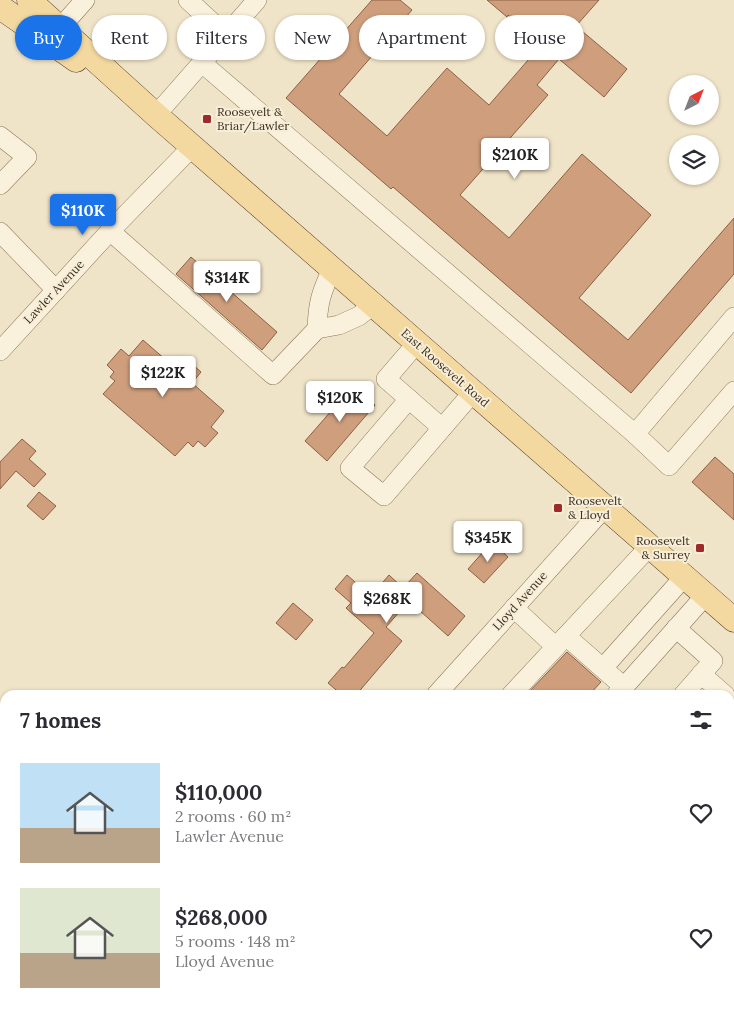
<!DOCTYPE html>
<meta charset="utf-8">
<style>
body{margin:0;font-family:Lora,serif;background:#f7f7f7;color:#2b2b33;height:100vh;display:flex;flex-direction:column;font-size:19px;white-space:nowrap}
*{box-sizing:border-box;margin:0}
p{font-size:16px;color:#7c7c81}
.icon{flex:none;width:28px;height:28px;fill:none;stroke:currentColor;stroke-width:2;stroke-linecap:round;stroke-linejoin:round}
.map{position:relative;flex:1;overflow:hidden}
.drawer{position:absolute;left:0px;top:690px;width:735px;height:321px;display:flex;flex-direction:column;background:#fff;border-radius:15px 15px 0 0;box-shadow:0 1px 4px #0004}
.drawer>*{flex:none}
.banner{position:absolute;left:15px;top:15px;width:705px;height:45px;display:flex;gap:10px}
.needle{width:32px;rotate:42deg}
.tools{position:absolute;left:669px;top:75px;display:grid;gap:10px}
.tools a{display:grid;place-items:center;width:50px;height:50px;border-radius:50%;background:#fff;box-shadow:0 1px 4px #0004;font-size:25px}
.price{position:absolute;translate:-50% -42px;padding:0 11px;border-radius:5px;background:#fff;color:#222;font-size:16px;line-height:32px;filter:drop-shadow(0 1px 2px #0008)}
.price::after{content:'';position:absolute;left:50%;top:30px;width:15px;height:11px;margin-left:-8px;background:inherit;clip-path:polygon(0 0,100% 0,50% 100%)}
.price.on{background:#1a73e8;color:#fff}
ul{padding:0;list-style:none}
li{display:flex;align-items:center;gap:15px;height:125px;padding:0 20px}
li span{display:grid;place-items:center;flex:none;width:140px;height:100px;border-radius:0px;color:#555}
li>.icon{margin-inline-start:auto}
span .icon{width:60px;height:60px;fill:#fffc;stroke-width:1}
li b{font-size:21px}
h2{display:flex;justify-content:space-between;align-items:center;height:60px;padding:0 20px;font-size:21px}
.chip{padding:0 18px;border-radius:22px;background:#fff;box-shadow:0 1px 4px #0004;font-size:18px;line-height:45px}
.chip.on{background:#1a73e8;color:#fff}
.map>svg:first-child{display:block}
</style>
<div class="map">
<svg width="734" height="1011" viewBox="0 0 734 1011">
<rect width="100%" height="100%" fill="#f0e4c8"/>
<g fill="#cf9f7d" stroke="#8d5f41">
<polygon points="372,0 400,0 412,10 339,94 387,136 447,68 489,105 542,44 508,15 507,17 487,0 599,0 576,26 627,69 604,97 559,59 537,85 548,95 460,195 509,238 582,154 651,215 579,298 628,340 734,218 734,274 631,393 393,187 391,189 286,98"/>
<polygon points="191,257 277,332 262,350 176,274"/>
<polygon points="143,340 174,367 183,356 201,372 192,383 224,411 211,427 218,433 205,447 198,441 193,447 188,442 175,456 103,394 115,381 110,377 114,372 107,365 121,349 129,356"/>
<polygon points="353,386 375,405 327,461 305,441"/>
<polygon points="22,439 36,451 29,459 46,474 34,487 16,471 0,489 0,462"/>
<polygon points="715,457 734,474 734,520 692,482"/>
<polygon points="39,492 56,506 43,520 27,506"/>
<polygon points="492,542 508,557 484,583 468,569"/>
<polygon points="417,573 465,616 448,636 409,601 386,627 402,641 356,695 342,695 328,683 342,667 344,668 374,633 346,608 351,603 335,589 347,575 371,596 389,575 403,588"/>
<polygon points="293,603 313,620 296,640 276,623"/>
<polygon points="567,652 601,682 589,695 526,695"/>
</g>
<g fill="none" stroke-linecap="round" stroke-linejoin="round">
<polyline stroke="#ccc0a6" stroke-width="19" stroke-dasharray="19 9" stroke-linecap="butt" points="730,766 734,761"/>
<g stroke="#8d765c" stroke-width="20">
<g id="minor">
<polyline points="188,0 226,35"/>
<polyline points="60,28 85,0"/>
<polyline points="202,63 635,434 734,317"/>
<polyline points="156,115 257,0"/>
<polyline points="0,136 27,157 0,185"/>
<polyline points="110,231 273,375 317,329 339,325 359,316 373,305"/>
<polyline points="0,232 56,290"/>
<path d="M317,329c1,-27 4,-36 15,-60"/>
<polyline points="417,343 386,379 409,399 350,468 384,496 473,392"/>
<polyline points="0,351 110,231 192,147"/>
<polyline points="409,399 442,428"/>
<polyline points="635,434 669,466 734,391"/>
<polyline points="514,608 556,647"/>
<polyline points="676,628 713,661 683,695"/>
<polyline points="566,636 624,687 616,695"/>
<polyline points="603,668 684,577"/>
<polyline points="701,674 725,695"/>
<polyline points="624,687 705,596"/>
<polyline points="436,695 605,507"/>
<polyline points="511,695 649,547"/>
<polyline points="730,829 734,825"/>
<polyline points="0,944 5,948"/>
<polyline points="72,1006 77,1011"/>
<polyline points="683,1006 688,1011"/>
<polyline points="153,1011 157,1006"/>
<polyline points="563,1011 568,1006"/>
<polyline points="628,1011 633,1006"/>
</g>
</g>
<g stroke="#5b4430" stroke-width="25">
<g id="major">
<polyline points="29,0 156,115 734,620"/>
<polyline points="0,7 76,60"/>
</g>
</g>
<use href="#minor" stroke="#faf1dc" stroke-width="19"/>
<use href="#major" stroke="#f3d9a0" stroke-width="24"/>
</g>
<g fill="#9e2a2b" stroke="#f7eed8" stroke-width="2">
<rect x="202" y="114" width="10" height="10" rx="2.5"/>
<rect x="553" y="503" width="10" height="10" rx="2.5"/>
<rect x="695" y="543" width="10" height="10" rx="2.5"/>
</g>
<g text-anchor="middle" stroke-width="4" stroke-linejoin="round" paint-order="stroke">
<g font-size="12" fill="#3d2e20" stroke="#f7eed8" text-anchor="start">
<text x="217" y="116">Roosevelt &amp;<tspan x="217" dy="14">Briar/Lawler</tspan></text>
<text x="568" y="505">Roosevelt<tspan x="568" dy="14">&amp; Lloyd</tspan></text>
<text x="690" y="545" text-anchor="end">Roosevelt<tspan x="690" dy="14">&amp; Surrey</tspan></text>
</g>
<g font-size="12" fill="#3d2e20" stroke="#f7eed8">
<text transform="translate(54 292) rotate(-47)" y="4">Lawler Avenue</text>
<text transform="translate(445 368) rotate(41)" y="4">East Roosevelt Road</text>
<text transform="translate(520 601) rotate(-48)" y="4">Lloyd Avenue</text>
</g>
</g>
</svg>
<div class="tools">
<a><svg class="needle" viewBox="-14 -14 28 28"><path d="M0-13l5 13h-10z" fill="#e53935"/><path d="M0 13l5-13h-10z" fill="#7c7c81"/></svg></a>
<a><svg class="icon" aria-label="layers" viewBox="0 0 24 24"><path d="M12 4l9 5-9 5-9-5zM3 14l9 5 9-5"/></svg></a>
</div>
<b class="price" style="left:515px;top:180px">$210K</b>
<b class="price on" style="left:83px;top:236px">$110K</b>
<b class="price" style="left:227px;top:303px">$314K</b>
<b class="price" style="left:163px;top:398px">$122K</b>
<b class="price" style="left:340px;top:423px">$120K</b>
<b class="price" style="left:488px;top:563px">$345K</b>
<b class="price" style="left:387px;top:624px">$268K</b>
<div class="banner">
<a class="chip on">Buy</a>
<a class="chip">Rent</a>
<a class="chip">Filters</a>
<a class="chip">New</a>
<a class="chip">Apartment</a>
<a class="chip">House</a>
</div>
<section class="drawer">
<h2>7 homes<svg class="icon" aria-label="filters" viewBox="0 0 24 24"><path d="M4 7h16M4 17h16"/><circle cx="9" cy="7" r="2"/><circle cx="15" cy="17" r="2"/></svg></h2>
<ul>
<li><span style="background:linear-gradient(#bfe0f5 65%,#b9a48a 0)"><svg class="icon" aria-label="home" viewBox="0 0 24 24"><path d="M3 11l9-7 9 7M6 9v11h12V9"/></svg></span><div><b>$110,000</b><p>2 rooms · 60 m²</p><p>Lawler Avenue</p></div><svg class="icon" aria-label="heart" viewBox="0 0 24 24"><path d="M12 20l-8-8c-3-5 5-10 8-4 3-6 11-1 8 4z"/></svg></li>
<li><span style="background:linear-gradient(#dfe7d0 65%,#b9a48a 0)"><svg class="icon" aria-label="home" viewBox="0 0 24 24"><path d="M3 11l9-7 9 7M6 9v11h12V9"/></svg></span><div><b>$268,000</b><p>5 rooms · 148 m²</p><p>Lloyd Avenue</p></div><svg class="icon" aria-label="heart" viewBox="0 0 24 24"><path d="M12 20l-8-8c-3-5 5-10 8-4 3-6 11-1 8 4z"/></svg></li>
</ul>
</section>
</div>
